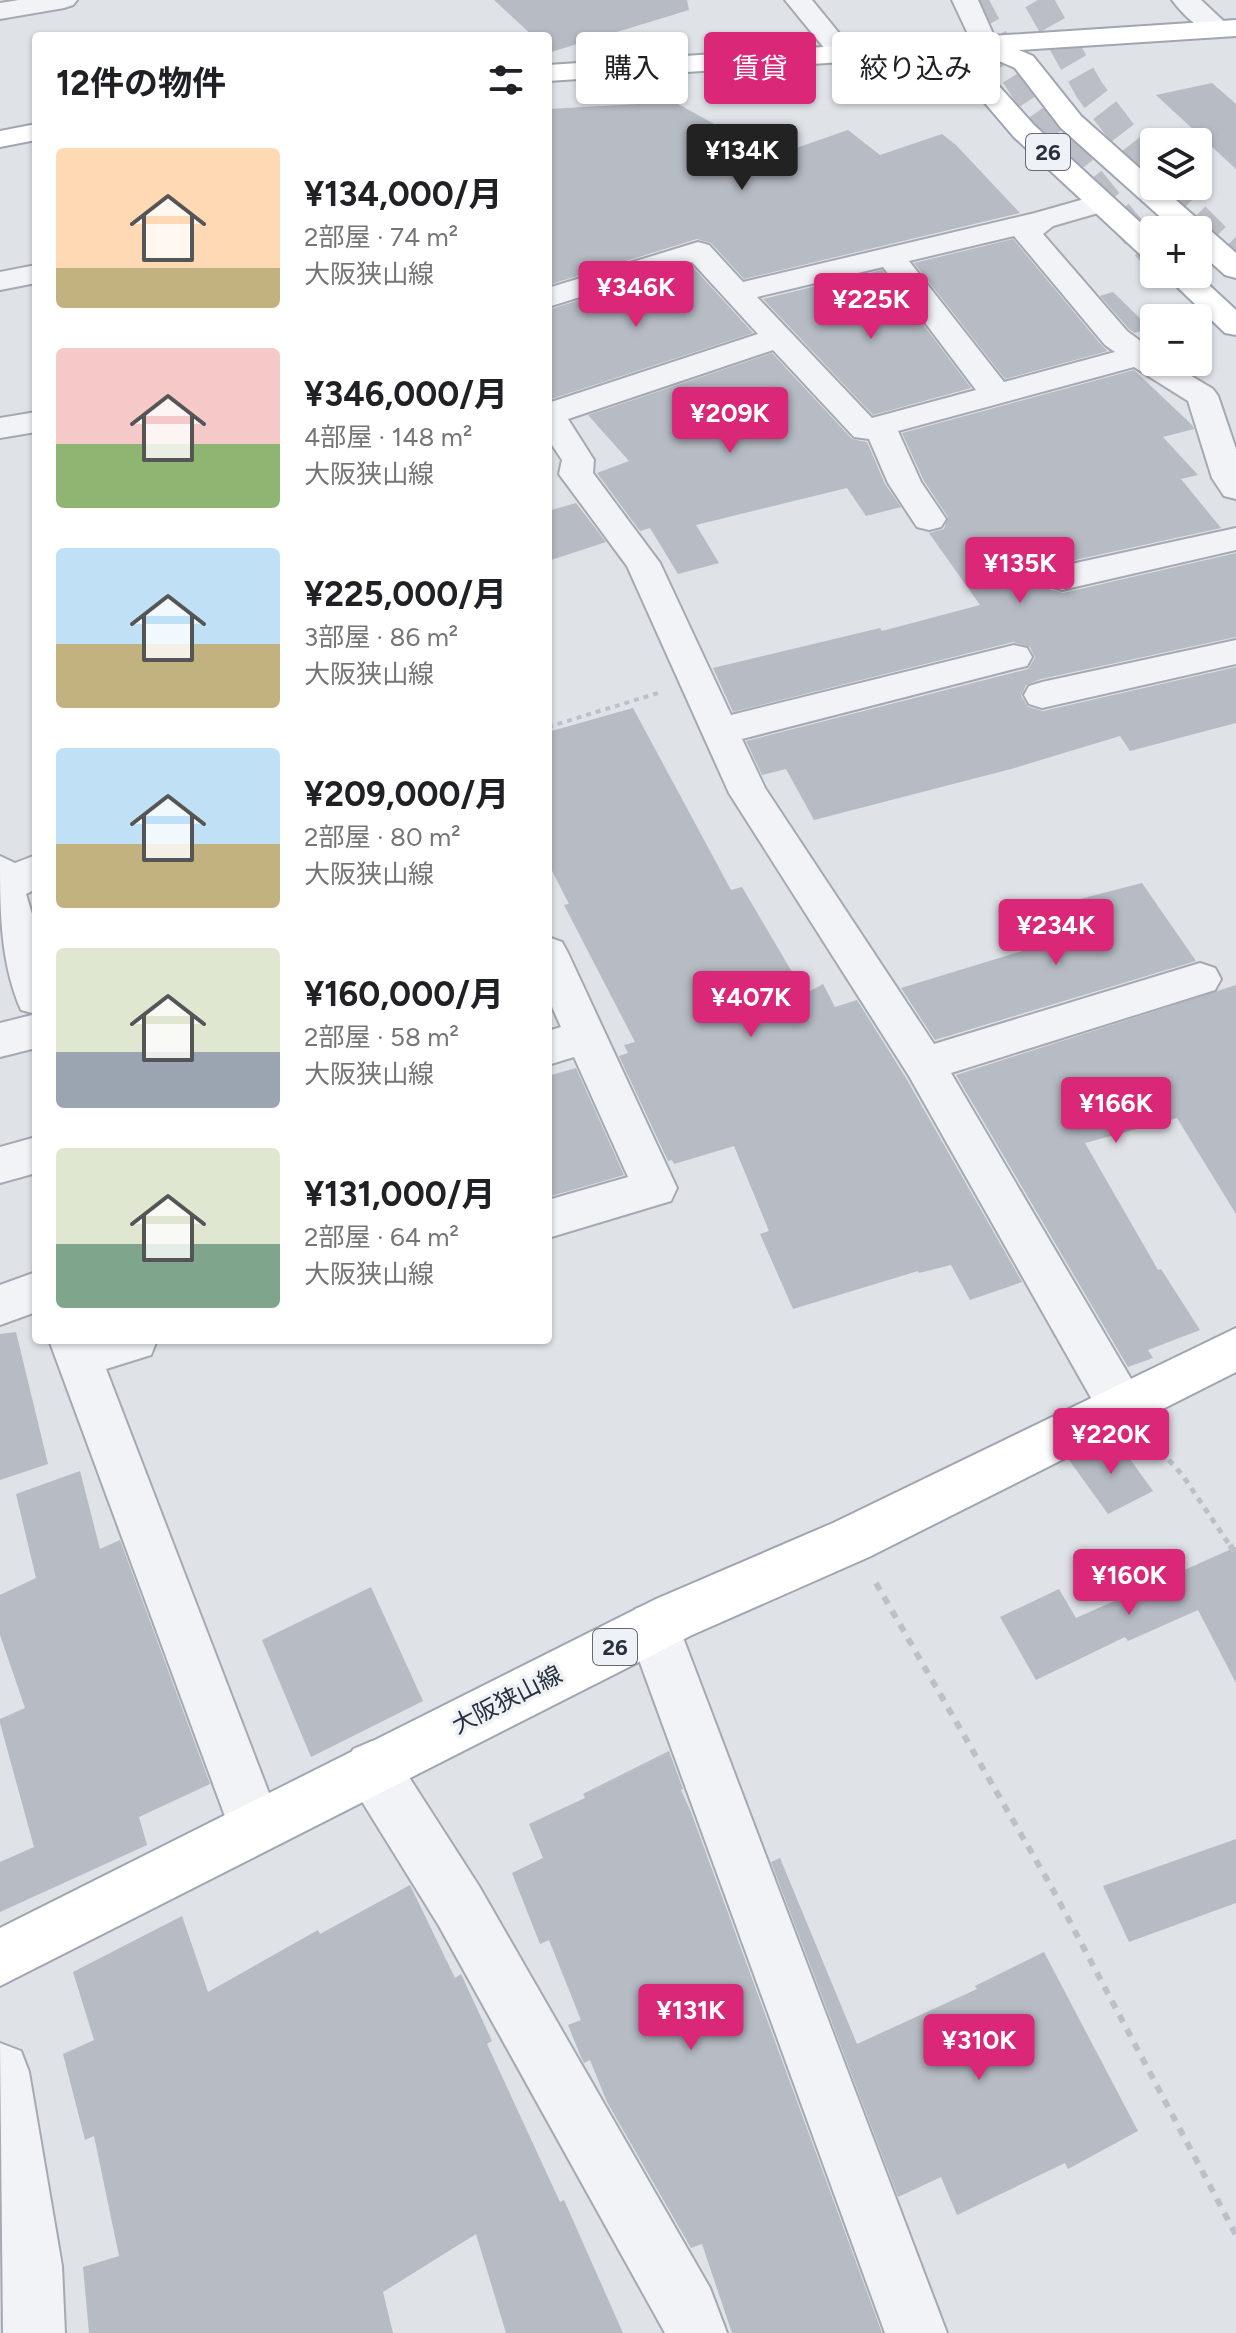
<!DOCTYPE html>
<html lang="ja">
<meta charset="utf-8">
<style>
body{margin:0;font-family:Figtree,"Noto Sans JP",sans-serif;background:#f2f2f2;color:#202124;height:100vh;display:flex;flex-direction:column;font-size:30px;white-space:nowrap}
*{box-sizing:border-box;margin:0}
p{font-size:26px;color:#757577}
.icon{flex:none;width:44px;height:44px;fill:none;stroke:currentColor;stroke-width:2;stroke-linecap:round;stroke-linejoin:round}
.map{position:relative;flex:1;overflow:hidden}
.details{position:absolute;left:32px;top:32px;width:520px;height:1312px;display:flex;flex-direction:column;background:#fff;border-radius:8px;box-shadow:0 2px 6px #0004}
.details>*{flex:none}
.banner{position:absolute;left:576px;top:32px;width:540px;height:72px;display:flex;gap:16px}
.fabs{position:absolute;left:1140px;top:128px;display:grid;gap:16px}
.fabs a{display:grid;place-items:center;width:72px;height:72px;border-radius:8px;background:#fff;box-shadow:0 2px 6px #0004;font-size:40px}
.price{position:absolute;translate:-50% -68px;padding:0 18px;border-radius:8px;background:#db2777;color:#fff;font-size:26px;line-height:52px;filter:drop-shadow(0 2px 4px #0008)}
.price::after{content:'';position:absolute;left:50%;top:48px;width:24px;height:18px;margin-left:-12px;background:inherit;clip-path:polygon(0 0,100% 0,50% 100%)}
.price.on{background:#222;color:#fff}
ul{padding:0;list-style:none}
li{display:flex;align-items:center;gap:24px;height:200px;padding:0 24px}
li span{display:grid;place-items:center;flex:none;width:224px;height:160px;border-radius:8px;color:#555}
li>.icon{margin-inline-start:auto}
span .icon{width:96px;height:96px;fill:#fffc;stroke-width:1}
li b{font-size:34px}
h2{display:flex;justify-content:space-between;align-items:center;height:96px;padding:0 24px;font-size:34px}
.tag{padding:0 28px;border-radius:8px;background:#fff;box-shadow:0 2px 6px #0004;font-size:28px;line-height:72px}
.tag.on{background:#db2777;color:#fff}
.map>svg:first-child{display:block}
</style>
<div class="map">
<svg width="1236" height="2333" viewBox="0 0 1236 2333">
<rect width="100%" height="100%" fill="#dfe2e7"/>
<g fill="#b6bbc4">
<polygon points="494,0 687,0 689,10 551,52 548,36 533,36"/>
<polygon points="1212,83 1236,104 1236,169 1156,95"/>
<polygon points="674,102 773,156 848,130 880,155 942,134 956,145 1020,213 744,279 711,243 697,239 548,285 548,109"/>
<polygon points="1013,239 1103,347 1108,351 1005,379 914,263"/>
<polygon points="691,265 753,333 548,400 548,310"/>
<polygon points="882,270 971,388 873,415 763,299"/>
<polygon points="1113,292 1150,328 1135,333 1129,329 1100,296"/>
<polygon points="772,353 852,439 867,442 885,484 901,507 866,516 847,488 696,525 719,563 678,574 650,528 640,531 597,473 629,461 588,415"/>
<polygon points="1134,370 1192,425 1194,429 1163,437 1198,475 1181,479 1221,528 1061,563 1047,568 1042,580 1049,589 1063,593 1236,553 1236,637 1041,679 1026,685 1021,696 1028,707 1043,711 1236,667 1236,723 1130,751 1120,736 1011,769 814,820 786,769 762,775 746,741 1028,669 1035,658 1030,647 1013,642 733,712 713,668 880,628 882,631 980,605 929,533 944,529 948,517 924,481 902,433"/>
<polygon points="576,503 606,542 548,561 548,511"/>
<polygon points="633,708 731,890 742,887 805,994 823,984 835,1007 857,1000 906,1078 1022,1282 970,1300 951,1265 919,1273 918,1271 793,1309 760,1234 769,1231 734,1146 674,1164 672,1160 668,1161 619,1056 628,1053 624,1045 635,1042 564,905 569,904 548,863 548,732"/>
<polygon points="1142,883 1196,961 935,1040 901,988 1098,928 1080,899"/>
<polygon points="1236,985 1236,1214 1177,1118 1085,1143 1158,1270 1161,1269 1200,1330 1148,1350 1153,1358 1128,1367 956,1075"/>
<polygon points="576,1068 624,1175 548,1197 548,1076"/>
<polygon points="16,1332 48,1464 0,1480 0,1334"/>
<polygon points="1114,1437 1153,1491 1108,1514 1069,1460"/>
<polygon points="80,1471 100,1549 120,1540 210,1784 139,1817 147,1845 0,1912 0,1862 34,1847 0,1723 0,1719 25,1708 0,1635 0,1595 36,1578 16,1494"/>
<polygon points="1236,1547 1236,1683 1198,1610 1128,1641 1125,1637 1036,1680 1000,1617 1059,1589 1076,1618"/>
<polygon points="371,1587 423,1701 311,1757 262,1640"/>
<polygon points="669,1751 683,1789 681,1790 691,1812 882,2333 732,2333 702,2244 691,2248 607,2102 590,2060 584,2063 581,2057 568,2025 581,2020 549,1940 540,1944 512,1873 543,1858 529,1824 585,1798 583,1794"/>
<polygon points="1236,1839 1236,1903 1129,1942 1103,1886"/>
<polygon points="780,1858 857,2044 977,1989 975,1986 1044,1952 1138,2131 1068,2169 1065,2163 957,2215 941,2177 898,2197 771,1862"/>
<polygon points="410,1885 455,1978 461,1974 492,2041 487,2044 560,2202 564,2200 623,2333 506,2333 476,2234 383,2292 393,2333 89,2333 83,2267 119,2256 94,2136 85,2140 63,2054 94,2040 73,1972 182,1916 208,1992 318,1930 320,1934"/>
</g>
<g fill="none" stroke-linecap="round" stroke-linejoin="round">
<g stroke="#bbbec5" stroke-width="29" stroke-dasharray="29 14" stroke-linecap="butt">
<path d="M973,0c48,95 110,176 181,255"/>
<polyline points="1038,0 1090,91 1154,174"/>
<polyline points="1165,186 1236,258"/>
</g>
<g stroke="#a5a9b1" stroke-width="4">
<g id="minor">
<polygon points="19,0 77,0 73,5 64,8 0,19 0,3"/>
<polygon points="785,0 812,0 856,54 852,60 834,60"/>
<polygon points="952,0 978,0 998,45 994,51 976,51"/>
<path d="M1172,0h29l31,29 -4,6c-20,5 -44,-19 -56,-35z"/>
<path d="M1102,194l10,3 4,6 -4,6 -59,17 -10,8 84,97 27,20v11h14l45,27 5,7 18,53v50l-12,-3 -12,-18 -24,-77 -54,-34 -236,64 23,51 25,37 -5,8 -12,3 -12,-3 -29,-44 -19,-44 -15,-2 -81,-87 -205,69 26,41 -1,13 67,90 71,152 283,-70 13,3 5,9 -5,9 -13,3 -272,70 23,49 169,256 266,-81 15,5 6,11 -6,11 -264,83 186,316 7,15 -7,15 -17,7 -17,-7 -194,-343 -180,-283 -102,-227 -68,-92 3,-14 -14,-21v-36l210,-69 -66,-72 -144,45v-19l150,-46 11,3 34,37 292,-69zM1014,236l91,109 10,7 -111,30 -95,-121zM883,267l93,123 -104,28 -115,-121z"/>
<polygon points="36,265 36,283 0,290 0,272"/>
<polygon points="36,412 36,432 0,438 0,418"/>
<polygon points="1236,528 1236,550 1062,590 1050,586 1045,578 1050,570 1062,566"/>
<polygon points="1236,640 1236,664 1042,708 1029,704 1024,695 1029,686 1042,682"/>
<path d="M36,855v34l-10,5 10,33v121l-36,9v-34l36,-9 -15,-4c-21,-48 -21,-101 -21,-154l15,7z"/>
<polygon points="548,937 562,942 568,953 677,1188 671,1201 548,1238 548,1200 628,1177 574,1057 548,1065 548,1031 561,1027 548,998"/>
<polygon points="36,1137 36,1173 0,1183 0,1147"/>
<polygon points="36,1272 36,1312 0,1325 0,1285"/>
<polygon points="49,1340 157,1340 151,1355 106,1369 282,1827 274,1846 255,1854 236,1846"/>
<polygon points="653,1602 671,1609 679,1627 947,2333 885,2333 627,1627 635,1609"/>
<polygon points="372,1741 391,1749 479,1886 710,2288 727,2333 665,2333 439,1926 353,1787 345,1768 353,1749"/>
<polygon points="0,2043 21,2051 29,2072 62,2266 65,2333 3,2333"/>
</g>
</g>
<g stroke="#9fa6b2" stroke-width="4">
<g id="major">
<polygon points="1236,20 1236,36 1019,50 1033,56 1081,116 1154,181 1154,186 1160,186 1236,253 1236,278 1225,275 1198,251 1198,230 1175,230 1061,128 1015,68 990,57 982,67 1034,125 1154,235 1154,260 1143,257 1014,137 955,68 965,54 548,81 548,65"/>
<polygon points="36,124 36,140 0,147 0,131"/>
<polygon points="1164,274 1197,274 1236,310 1236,335 1225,333"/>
<polygon points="1236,1328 1236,1372 869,1557 692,1635 0,1986 0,1928 656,1599 833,1523"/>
</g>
</g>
<polyline stroke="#bdc0c6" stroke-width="4" stroke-dasharray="5 5" stroke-linecap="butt" points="548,727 658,693"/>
<polyline stroke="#bdc0c6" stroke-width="5" stroke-dasharray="6 6" stroke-linecap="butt" points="1153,1442 1183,1476 1231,1547"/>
<g stroke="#bdc0c6" stroke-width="6" stroke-dasharray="8 8" stroke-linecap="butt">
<polyline points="1230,1545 1236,1554"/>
<polyline points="876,1583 1052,1888 1236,2235"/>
</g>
<use href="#minor" fill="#f1f3f6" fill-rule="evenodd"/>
<use href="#major" fill="#fff" fill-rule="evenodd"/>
</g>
<g text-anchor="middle" stroke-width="7" stroke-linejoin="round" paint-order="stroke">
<g fill="#eef1f5" stroke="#646a74" stroke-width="2">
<rect x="1026" y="134" width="44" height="36" rx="6"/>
<rect x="593" y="1629" width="44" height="36" rx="6"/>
</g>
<g font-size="22" font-weight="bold" fill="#29303d">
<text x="1048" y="160">26</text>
<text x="615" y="1655">26</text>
</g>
<g font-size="24" fill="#29303d" stroke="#eef1f5">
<text transform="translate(507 1700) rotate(-27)" y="8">大阪狭山線</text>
</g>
</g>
</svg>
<div class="fabs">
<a><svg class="icon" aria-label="layers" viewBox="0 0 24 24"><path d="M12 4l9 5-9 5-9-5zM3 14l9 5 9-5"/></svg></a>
<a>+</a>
<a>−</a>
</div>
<b class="price on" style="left:742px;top:192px">¥134K</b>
<b class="price" style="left:636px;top:329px">¥346K</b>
<b class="price" style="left:871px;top:341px">¥225K</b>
<b class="price" style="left:730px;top:455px">¥209K</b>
<b class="price" style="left:1020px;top:605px">¥135K</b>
<b class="price" style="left:1056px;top:967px">¥234K</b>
<b class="price" style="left:751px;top:1039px">¥407K</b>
<b class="price" style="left:1116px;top:1145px">¥166K</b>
<b class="price" style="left:1111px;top:1476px">¥220K</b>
<b class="price" style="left:1129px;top:1617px">¥160K</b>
<b class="price" style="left:691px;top:2052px">¥131K</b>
<b class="price" style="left:979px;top:2082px">¥310K</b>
<div class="banner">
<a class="tag">購入</a>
<a class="tag on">賃貸</a>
<a class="tag">絞り込み</a>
</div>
<section class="details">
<h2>12件の物件<svg class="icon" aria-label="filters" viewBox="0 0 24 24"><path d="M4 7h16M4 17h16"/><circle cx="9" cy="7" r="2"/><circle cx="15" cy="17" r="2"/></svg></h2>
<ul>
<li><span style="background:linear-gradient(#ffd9b3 75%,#c2b280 0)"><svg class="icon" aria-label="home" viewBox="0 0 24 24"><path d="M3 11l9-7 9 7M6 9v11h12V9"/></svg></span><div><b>¥134,000/月</b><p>2部屋 · 74 m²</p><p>大阪狭山線</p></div></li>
<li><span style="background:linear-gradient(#f6c9c9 60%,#8fb573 0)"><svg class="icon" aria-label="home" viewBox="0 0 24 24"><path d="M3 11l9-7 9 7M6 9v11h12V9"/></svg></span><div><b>¥346,000/月</b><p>4部屋 · 148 m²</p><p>大阪狭山線</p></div></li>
<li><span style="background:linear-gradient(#bfe0f5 60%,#c2b280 0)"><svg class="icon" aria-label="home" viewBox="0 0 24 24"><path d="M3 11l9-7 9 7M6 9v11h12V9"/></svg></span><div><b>¥225,000/月</b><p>3部屋 · 86 m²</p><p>大阪狭山線</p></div></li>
<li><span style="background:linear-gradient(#bfe0f5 60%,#c2b280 0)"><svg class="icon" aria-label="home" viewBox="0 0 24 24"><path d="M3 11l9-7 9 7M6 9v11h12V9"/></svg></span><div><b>¥209,000/月</b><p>2部屋 · 80 m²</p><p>大阪狭山線</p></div></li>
<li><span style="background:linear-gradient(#dfe7d0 65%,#9aa5b1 0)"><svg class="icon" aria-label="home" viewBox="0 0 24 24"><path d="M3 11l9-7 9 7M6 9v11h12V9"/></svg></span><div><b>¥160,000/月</b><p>2部屋 · 58 m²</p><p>大阪狭山線</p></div></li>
<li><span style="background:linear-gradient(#dfe7d0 60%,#7fa58c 0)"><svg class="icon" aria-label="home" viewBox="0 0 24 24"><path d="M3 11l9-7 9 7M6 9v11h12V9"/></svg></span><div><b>¥131,000/月</b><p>2部屋 · 64 m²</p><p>大阪狭山線</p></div></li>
</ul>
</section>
</div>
